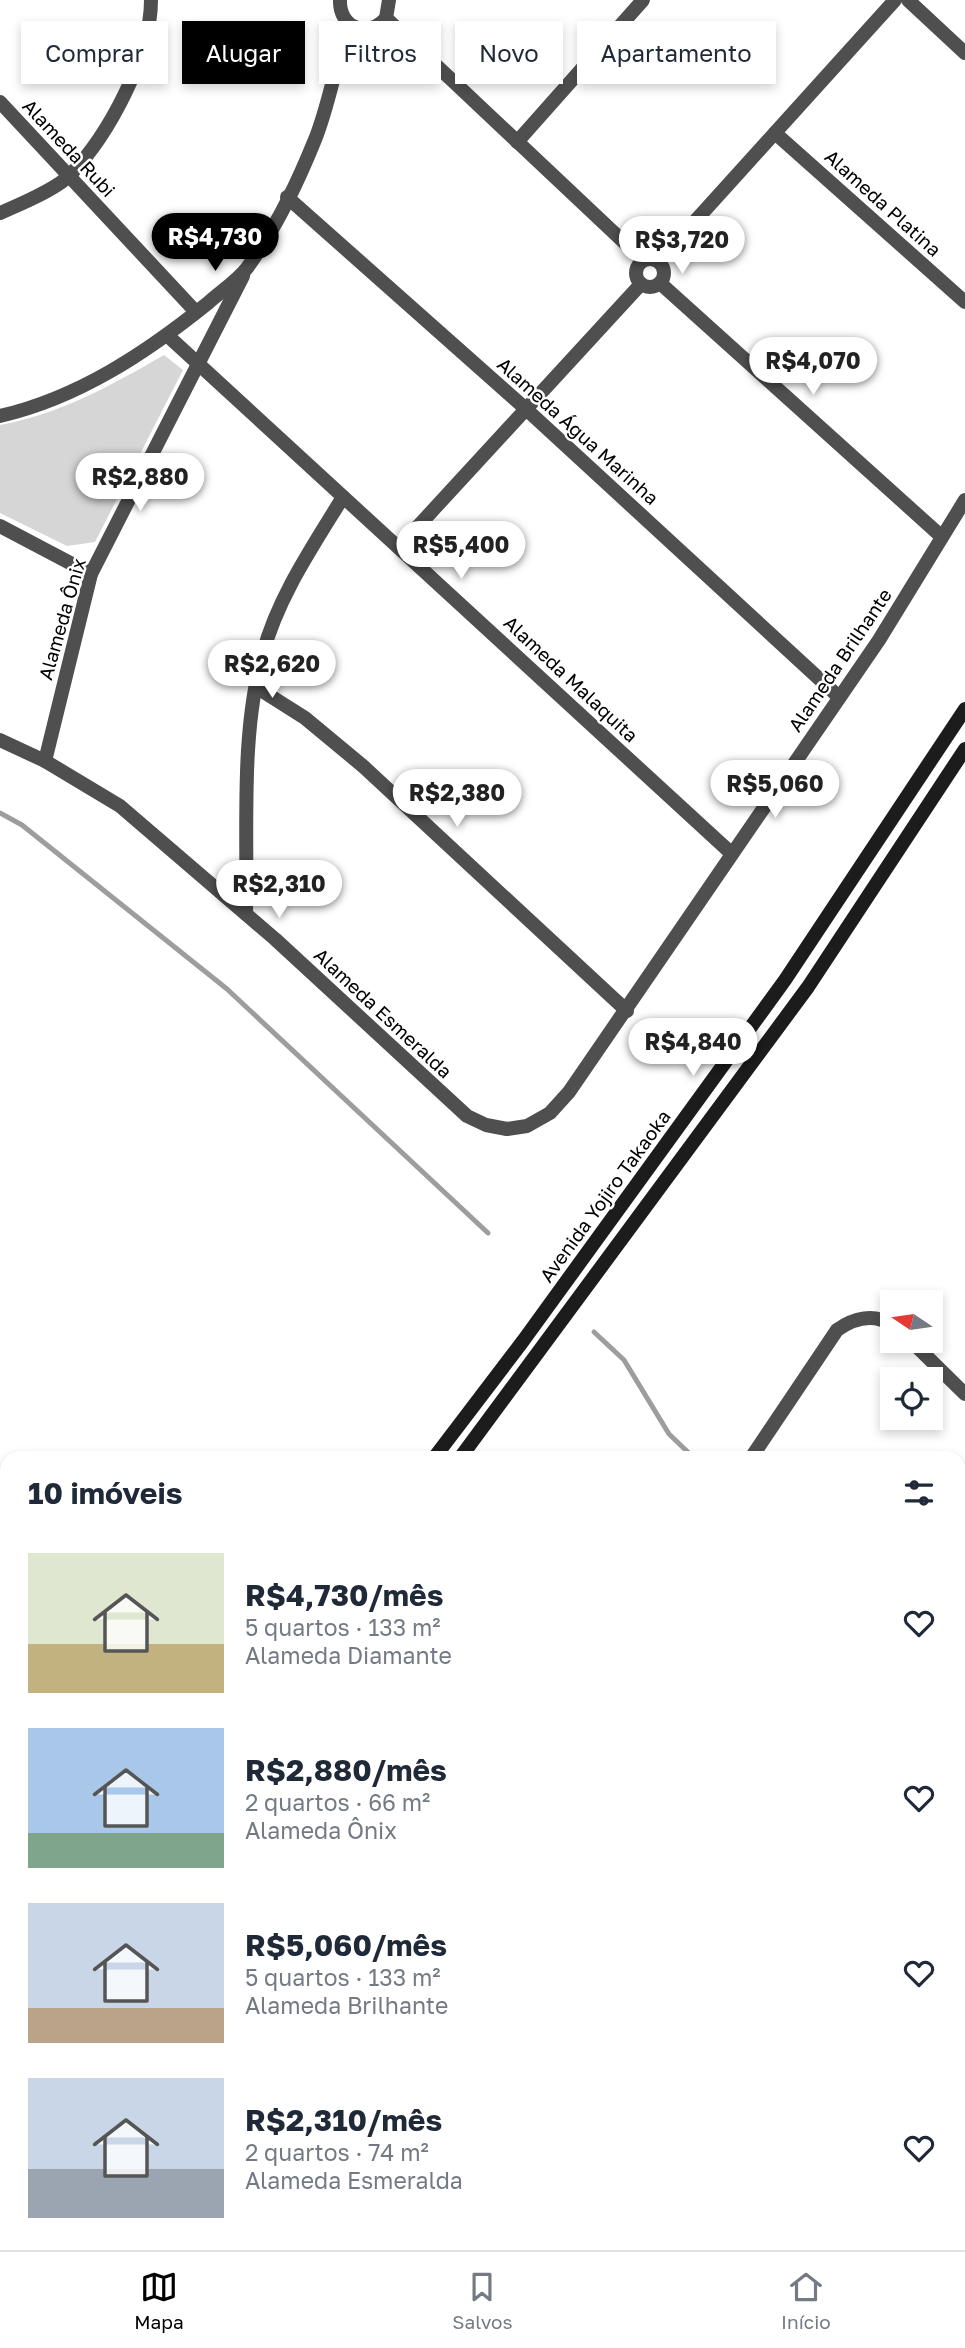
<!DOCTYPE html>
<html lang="pt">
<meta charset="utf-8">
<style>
body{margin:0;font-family:"Golos Text",sans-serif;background:#f6f6f7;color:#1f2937;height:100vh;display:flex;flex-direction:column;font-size:26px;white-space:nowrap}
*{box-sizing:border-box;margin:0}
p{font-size:23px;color:#747a83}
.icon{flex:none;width:38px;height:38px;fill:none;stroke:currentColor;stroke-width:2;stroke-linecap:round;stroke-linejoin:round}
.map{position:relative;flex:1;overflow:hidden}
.drawer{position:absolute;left:0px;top:1451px;width:966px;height:800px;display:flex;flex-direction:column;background:#fff;border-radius:21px 21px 0 0;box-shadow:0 4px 10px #0003}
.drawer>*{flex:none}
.hud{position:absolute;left:21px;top:21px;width:924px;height:63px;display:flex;gap:14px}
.needle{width:46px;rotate:283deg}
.fabs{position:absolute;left:880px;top:1290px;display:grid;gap:14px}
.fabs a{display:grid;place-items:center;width:63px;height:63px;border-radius:0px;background:#fff;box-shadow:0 4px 10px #0003;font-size:35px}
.price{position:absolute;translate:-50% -60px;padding:0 16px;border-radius:24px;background:#fff;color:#222;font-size:23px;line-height:46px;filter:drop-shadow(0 2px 4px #0008)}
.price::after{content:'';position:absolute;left:50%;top:42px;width:21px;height:16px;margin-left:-10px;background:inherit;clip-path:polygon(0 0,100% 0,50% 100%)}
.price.current{background:#000;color:#fff}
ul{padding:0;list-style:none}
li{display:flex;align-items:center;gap:21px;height:175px;padding:0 28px}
li span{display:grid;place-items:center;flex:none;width:196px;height:140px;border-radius:0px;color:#555}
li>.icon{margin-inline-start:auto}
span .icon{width:84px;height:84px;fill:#fffc;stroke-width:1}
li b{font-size:30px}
h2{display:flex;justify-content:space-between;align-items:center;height:84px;padding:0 28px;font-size:30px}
.chip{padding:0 24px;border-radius:0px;background:#fff;box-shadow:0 4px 10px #0003;font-size:24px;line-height:63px}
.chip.current{background:#000;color:#fff}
.dock{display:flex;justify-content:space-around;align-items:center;height:98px;border-top:2px solid #e0e1e3;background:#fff;font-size:19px;color:#747a83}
.dock a{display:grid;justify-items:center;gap:4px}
.dock .current{color:#000}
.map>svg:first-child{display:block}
</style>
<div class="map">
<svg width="965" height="2250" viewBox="0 0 965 2250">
<rect width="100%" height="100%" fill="#fff"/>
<path fill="#d6d6d6" d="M164,355l19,15 -88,172 -28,4 -67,-33v-88c60,-11 112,-40 164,-70z"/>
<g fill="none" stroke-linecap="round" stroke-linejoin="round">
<g stroke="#9d9d9d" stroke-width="5">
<polyline points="0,813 22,825 227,989 488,1233"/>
<polyline points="594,1332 624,1360 669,1434 694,1458"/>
</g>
<g stroke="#4f4f4f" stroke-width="14">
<path d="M340,0c-1,28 28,39 46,18l3,-18"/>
<polyline points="908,0 965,53"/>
<polyline points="386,18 643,260"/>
<polyline points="0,102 196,312"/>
<polyline points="775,133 965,302"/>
<polyline points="517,142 643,0"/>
<polyline points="287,197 526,409 839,697"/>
<path d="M0,213c19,-8 57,-24 71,-39 38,-40 80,-118 80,-174"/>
<circle cx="650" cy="273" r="14"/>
<polyline points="659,261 895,0"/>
<polyline points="660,283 942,537"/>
<polyline points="168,336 731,853"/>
<path d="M0,416c78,-18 146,-63 208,-113 12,-11 29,-22 39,-35 27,-37 50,-84 67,-126 16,-38 20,-79 37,-116"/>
<polyline points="0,526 91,574"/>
<polyline points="399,547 641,284"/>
<polyline points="256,687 305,718 364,767 627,1011"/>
<polyline points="0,740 45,761 120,806 275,939 467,1116 486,1125 507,1129 527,1126 550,1113 569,1092 879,640 965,500"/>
<polyline points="45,761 91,574 243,276"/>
<path d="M246,914c2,-85 -6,-178 17,-261 15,-56 50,-107 80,-156"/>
<polyline points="910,1340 965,1394"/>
<path d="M751,1458l86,-128c17,-12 37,-17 55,-5"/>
<polyline points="959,1651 965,1657"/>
<polyline points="959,1808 965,1816"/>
<polyline points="959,2021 965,2017"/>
<polyline points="959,2168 965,2174"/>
<polyline points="260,2244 270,2250"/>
<polyline points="701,2244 712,2250"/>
<polyline points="753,2244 759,2250"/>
<polyline points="195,2250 201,2244"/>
<polyline points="424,2250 428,2244"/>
</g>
<g stroke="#1c1c1c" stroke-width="14">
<polyline points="434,1458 523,1341 785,980 965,709"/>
<polyline points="460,1458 808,987 965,749"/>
<polyline points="0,2078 7,2063"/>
<polyline points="0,2094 7,2083"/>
</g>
</g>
<g text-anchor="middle" stroke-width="5" stroke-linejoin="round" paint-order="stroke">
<g font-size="19" fill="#000" stroke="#fff">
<text transform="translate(69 148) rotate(47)" y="7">Alameda Rubi</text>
<text transform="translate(883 203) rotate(42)" y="7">Alameda Platina</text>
<text transform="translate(578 431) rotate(42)" y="7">Alameda Água Marinha</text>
<text transform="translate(62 619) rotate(-74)" y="7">Alameda Ônix</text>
<text transform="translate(840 660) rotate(-56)" y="7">Alameda Brilhante</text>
<text transform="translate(571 679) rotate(43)" y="7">Alameda Malaquita</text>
<text transform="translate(383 1013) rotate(43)" y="7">Alameda Esmeralda</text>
<text transform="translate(605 1196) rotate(-54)" y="7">Avenida Yojiro Takaoka</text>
</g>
</g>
</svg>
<div class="fabs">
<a><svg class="needle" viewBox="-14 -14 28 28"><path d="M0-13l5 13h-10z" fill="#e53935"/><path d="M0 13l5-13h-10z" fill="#747a83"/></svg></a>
<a><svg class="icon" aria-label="locate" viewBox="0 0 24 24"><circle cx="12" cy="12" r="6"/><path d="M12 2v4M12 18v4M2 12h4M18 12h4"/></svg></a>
</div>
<b class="price current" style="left:215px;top:273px">R$4,730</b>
<b class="price" style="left:682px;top:276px">R$3,720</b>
<b class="price" style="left:813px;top:397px">R$4,070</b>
<b class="price" style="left:140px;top:513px">R$2,880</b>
<b class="price" style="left:461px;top:581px">R$5,400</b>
<b class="price" style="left:272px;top:700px">R$2,620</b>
<b class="price" style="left:775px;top:820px">R$5,060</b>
<b class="price" style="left:457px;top:829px">R$2,380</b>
<b class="price" style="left:279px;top:920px">R$2,310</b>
<b class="price" style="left:693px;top:1078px">R$4,840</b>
<div class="hud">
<a class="chip">Comprar</a>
<a class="chip current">Alugar</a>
<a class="chip">Filtros</a>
<a class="chip">Novo</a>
<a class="chip">Apartamento</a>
</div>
<section class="drawer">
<h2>10 imóveis<svg class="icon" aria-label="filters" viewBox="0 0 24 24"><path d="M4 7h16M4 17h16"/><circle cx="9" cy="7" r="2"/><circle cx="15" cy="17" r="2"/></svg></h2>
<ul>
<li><span style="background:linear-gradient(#dfe7d0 65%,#c2b280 0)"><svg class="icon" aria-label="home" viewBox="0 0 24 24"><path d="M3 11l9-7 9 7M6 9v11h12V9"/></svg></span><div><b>R$4,730/mês</b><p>5 quartos · 133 m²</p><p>Alameda Diamante</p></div><svg class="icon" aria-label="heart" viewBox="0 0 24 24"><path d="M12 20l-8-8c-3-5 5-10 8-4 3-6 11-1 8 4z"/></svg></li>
<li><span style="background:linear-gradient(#a9c7e8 75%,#7fa58c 0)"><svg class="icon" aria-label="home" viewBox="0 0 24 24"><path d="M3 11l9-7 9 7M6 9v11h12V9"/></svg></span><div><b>R$2,880/mês</b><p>2 quartos · 66 m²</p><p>Alameda Ônix</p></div><svg class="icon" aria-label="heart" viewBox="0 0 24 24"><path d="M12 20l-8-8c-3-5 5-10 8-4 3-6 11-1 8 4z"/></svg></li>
<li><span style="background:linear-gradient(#c9d6e8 75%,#b9a48a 0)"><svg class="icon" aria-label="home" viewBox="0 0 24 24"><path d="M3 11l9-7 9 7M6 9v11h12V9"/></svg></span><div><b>R$5,060/mês</b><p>5 quartos · 133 m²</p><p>Alameda Brilhante</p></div><svg class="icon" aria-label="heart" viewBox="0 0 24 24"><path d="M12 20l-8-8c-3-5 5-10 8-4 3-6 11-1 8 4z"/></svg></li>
<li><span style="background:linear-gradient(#c9d6e8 65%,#9aa5b1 0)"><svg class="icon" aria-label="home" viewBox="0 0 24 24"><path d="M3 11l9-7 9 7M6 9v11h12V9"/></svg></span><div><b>R$2,310/mês</b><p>2 quartos · 74 m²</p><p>Alameda Esmeralda</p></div><svg class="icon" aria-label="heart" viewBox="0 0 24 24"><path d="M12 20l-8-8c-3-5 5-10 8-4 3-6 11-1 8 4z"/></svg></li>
</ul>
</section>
</div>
<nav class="dock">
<a class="current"><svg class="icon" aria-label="map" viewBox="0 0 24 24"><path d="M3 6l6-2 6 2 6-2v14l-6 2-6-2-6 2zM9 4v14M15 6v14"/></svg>Mapa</a>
<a><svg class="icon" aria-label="saved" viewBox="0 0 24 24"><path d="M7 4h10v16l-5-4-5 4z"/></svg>Salvos</a>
<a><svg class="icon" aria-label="home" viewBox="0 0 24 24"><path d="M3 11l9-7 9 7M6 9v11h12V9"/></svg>Início</a>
</nav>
